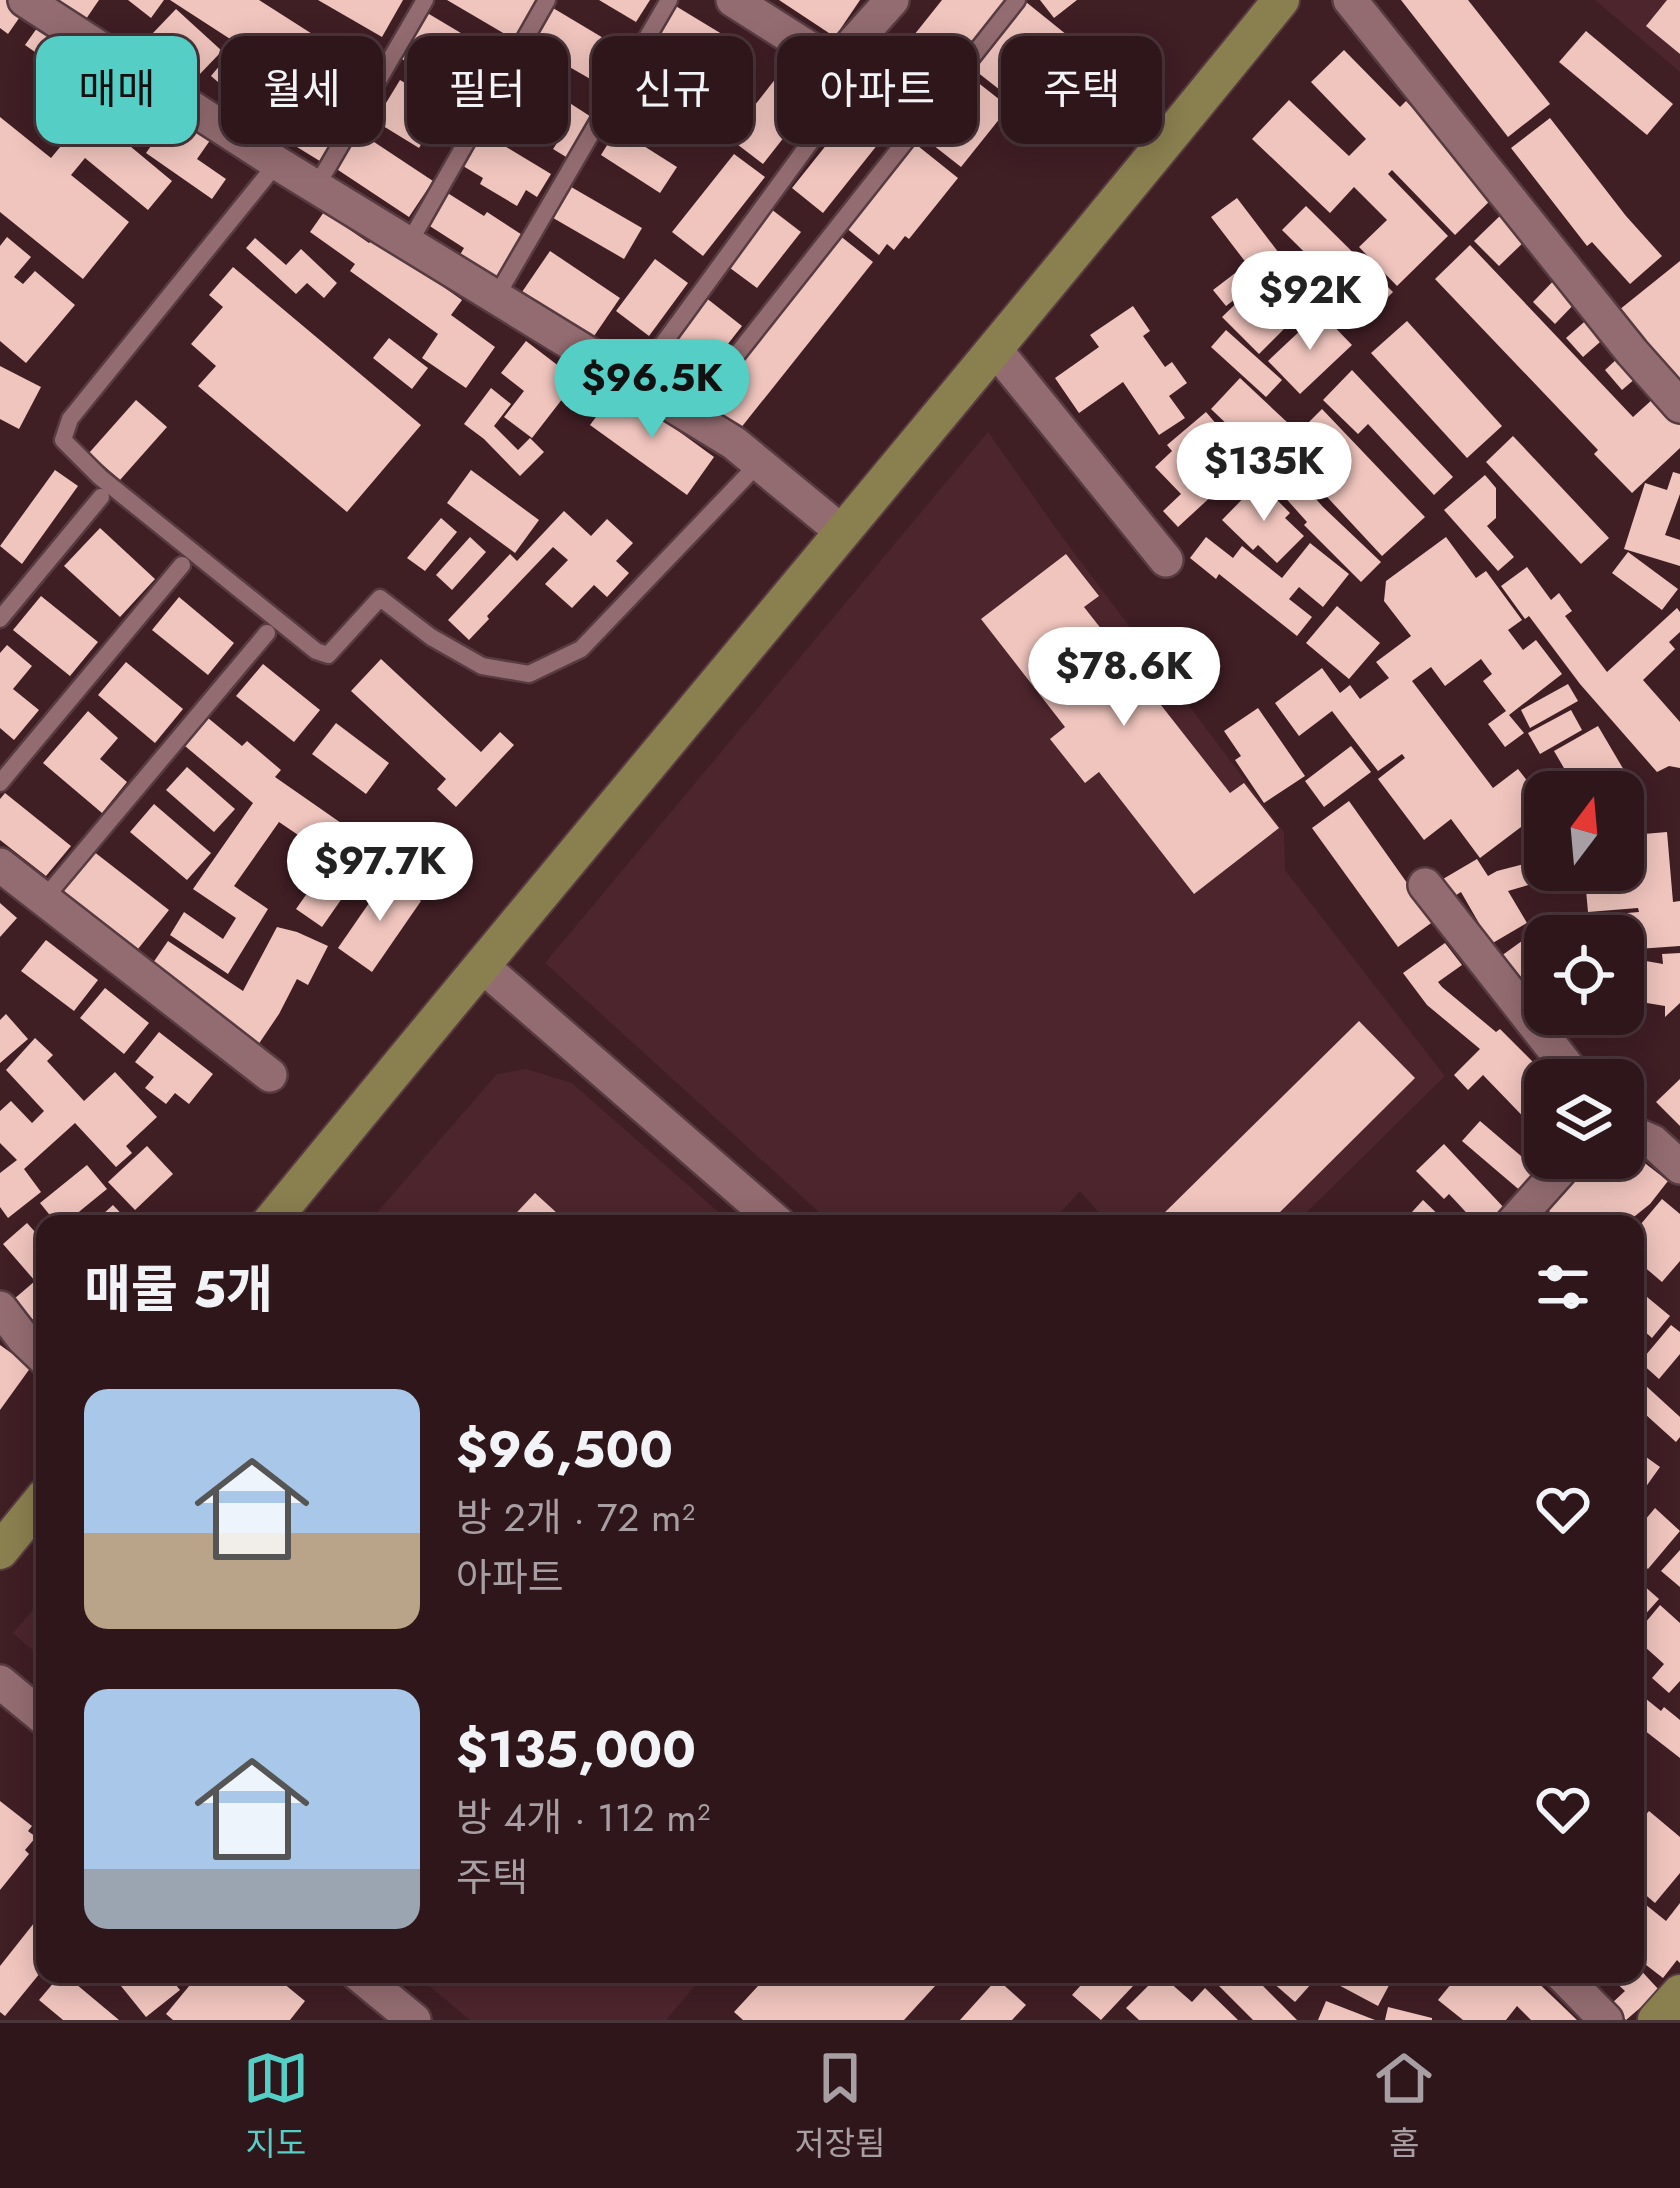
<!DOCTYPE html>
<html lang="ko">
<meta charset="utf-8">
<style>
body{margin:0;font-family:Jost,"Noto Sans KR",sans-serif;background:#371f24;color:#f1f3f6;height:100vh;display:flex;flex-direction:column;font-size:45px;white-space:nowrap}
*{box-sizing:border-box;margin:0}
p{font-size:39px;color:#a79fa3}
.icon{flex:none;width:66px;height:66px;fill:none;stroke:currentColor;stroke-width:2;stroke-linecap:round;stroke-linejoin:round}
.map{position:relative;flex:1;overflow:hidden}
.details{position:absolute;left:36px;top:1215px;width:1608px;height:768px;display:flex;flex-direction:column;background:#2f161b;border-radius:24px;box-shadow:0 6px 30px #0003,0 0 0 3px #4a353a}
.details>*{flex:none}
.guide{position:absolute;left:36px;top:36px;width:1608px;height:108px;display:flex;gap:24px}
.needle{width:78px;rotate:16deg}
.tools{position:absolute;left:1524px;top:771px;display:grid;gap:24px}
.tools a{display:grid;place-items:center;width:120px;height:120px;border-radius:24px;background:#2f161b;box-shadow:0 6px 30px #0003,0 0 0 3px #4a353a;font-size:60px}
.price{position:absolute;translate:-50% -102px;padding:0 27px;border-radius:42px;background:#fff;color:#222;font-size:39px;line-height:78px;filter:drop-shadow(0 3px 6px #0008)}
.price::after{content:'';position:absolute;left:50%;top:72px;width:36px;height:27px;margin-left:-18px;background:inherit;clip-path:polygon(0 0,100% 0,50% 100%)}
.price.active{background:#55cec5;color:#111}
ul{padding:0;list-style:none}
li{display:flex;align-items:center;gap:36px;height:300px;padding:0 48px}
li span{display:grid;place-items:center;flex:none;width:336px;height:240px;border-radius:24px;color:#555}
li>.icon{margin-inline-start:auto}
span .icon{width:144px;height:144px;fill:#fffc;stroke-width:1}
li b{font-size:51px}
h2{display:flex;justify-content:space-between;align-items:center;height:144px;padding:0 48px;font-size:51px}
.tag{padding:0 42px;border-radius:24px;background:#2f161b;box-shadow:0 6px 30px #0003,0 0 0 3px #4a353a;font-size:42px;line-height:108px}
.tag.active{background:#55cec5;color:#111}
.menu{display:flex;justify-content:space-around;align-items:center;height:168px;border-top:3px solid #4a353a;background:#2f161b;font-size:33px;color:#a79fa3}
.menu a{display:grid;justify-items:center;gap:6px}
.menu .active{color:#55cec5}
.map>svg:first-child{display:block}
</style>
<div class="map">
<svg width="1680" height="2020" viewBox="0 0 1680 2020">
<rect width="100%" height="100%" fill="#3f1e24"/>
<g fill="#4d252d">
<polygon points="1595,0 1680,0 1680,72"/>
<polygon points="988,432 1060,534 1284,832 1285,870 1445,1076 1295,1224 1109,1224 1080,1191 1050,1224 832,1224 545,963"/>
<polygon points="526,1069 572,1083 732,1224 367,1224 497,1074"/>
<polygon points="45,1596 45,1661 13,1633"/>
<polygon points="415,1974 705,1974 666,2020 470,2020"/>
</g>
<g fill="#f0c5be">
<polygon points="0,0 8,0 24,11 8,34 0,28"/>
<polygon points="58,0 99,0 86,19"/>
<polygon points="128,0 164,0 151,18"/>
<polygon points="170,0 259,0 378,76 353,114 284,70 287,65 265,52 261,59"/>
<polygon points="318,0 403,0 382,37"/>
<polygon points="447,0 537,0 540,2 517,41"/>
<polygon points="599,0 650,0 636,22"/>
<polygon points="779,0 860,0 835,37"/>
<polygon points="942,0 1006,0 905,125 898,119 823,213 792,188"/>
<polygon points="1040,0 1077,0 1054,18"/>
<polygon points="1401,0 1468,0 1550,104 1508,137"/>
<polygon points="1667,0 1680,0 1680,54 1646,26"/>
<polygon points="1026,2 1067,35 1014,101 972,68"/>
<polygon points="548,5 620,48 599,84 526,42"/>
<polygon points="674,5 740,45 717,82 652,42"/>
<polygon points="176,9 222,51 198,76 153,33"/>
<polygon points="424,11 501,57 474,103 397,56"/>
<polygon points="42,21 211,139 197,159 226,179 212,199 146,153 161,132 80,76 76,81 25,45"/>
<polygon points="1586,31 1673,104 1647,135 1559,62"/>
<polygon points="1344,50 1400,107 1406,101 1496,195 1455,235 1392,170 1388,174 1448,236 1397,286 1359,247 1387,220 1354,187 1330,213 1252,139 1289,100 1349,156 1366,139 1311,82"/>
<polygon points="226,58 261,88 246,106 211,76"/>
<polygon points="791,59 825,85 763,164 729,138"/>
<polygon points="651,69 710,107 694,133 635,96"/>
<polygon points="523,73 596,120 571,160 553,149 559,140 503,105"/>
<polygon points="967,74 1009,107 961,167 919,134"/>
<polygon points="400,80 444,106 419,148 375,121"/>
<polygon points="274,84 300,103 282,129 256,111"/>
<polygon points="307,102 346,126 323,163 284,139"/>
<polygon points="89,112 172,181 148,210 85,158 71,175 129,222 83,279 0,212 0,117 51,158"/>
<polygon points="1550,118 1626,216 1662,256 1630,284 1592,242 1587,246 1511,148"/>
<polygon points="617,129 677,167 660,193 601,155"/>
<polygon points="356,130 433,181 409,217 332,166"/>
<polygon points="478,130 551,174 537,197 526,190 517,206 480,184 483,178 458,163"/>
<polygon points="913,142 958,178 909,239 905,236 894,250 887,244 879,255 845,227"/>
<polygon points="734,154 765,177 703,256 672,232"/>
<polygon points="566,184 642,228 624,259 548,215"/>
<polygon points="446,192 484,216 487,212 527,238 498,283 458,258 464,248 425,223"/>
<polygon points="1237,198 1285,261 1226,306 1213,290 1247,264 1211,217"/>
<polygon points="1306,206 1393,292 1369,316 1282,230"/>
<polygon points="771,209 801,232 757,288 726,265"/>
<polygon points="1505,211 1529,237 1499,266 1474,241"/>
<polygon points="324,212 369,243 374,238 462,300 451,315 495,347 466,388 422,358 438,334 350,271 355,264 310,232"/>
<polygon points="839,235 873,262 740,429 705,403"/>
<polygon points="7,237 31,257 14,277 23,284 35,271 75,305 26,363 0,341 0,246"/>
<polygon points="255,238 286,265 301,249 337,283 324,298 307,283 296,294 246,248"/>
<polygon points="1470,245 1633,417 1654,398 1680,425 1680,448 1632,493 1594,454 1598,450 1435,279"/>
<polygon points="550,251 620,298 592,339 522,292"/>
<polygon points="655,259 688,283 649,336 616,311"/>
<polygon points="1680,261 1680,384 1619,310"/>
<polygon points="233,267 421,425 347,512 198,386 216,366 191,344 223,307 209,295"/>
<polygon points="1559,275 1581,297 1555,324 1533,302"/>
<polygon points="1251,289 1287,326 1259,354 1222,317"/>
<polygon points="705,297 742,326 695,386 658,356"/>
<polygon points="1133,306 1150,331 1143,336 1165,367 1172,362 1187,383 1169,396 1185,418 1159,435 1123,382 1079,413 1055,378 1099,347 1090,335"/>
<polygon points="1320,312 1352,345 1300,394 1268,361"/>
<polygon points="1591,316 1608,335 1583,357 1566,338"/>
<polygon points="1407,321 1502,426 1467,458 1371,353"/>
<polygon points="1226,330 1282,380 1266,397 1211,347"/>
<polygon points="389,338 428,368 412,389 373,358"/>
<polygon points="526,341 577,380 532,438 504,417 524,391 501,373"/>
<polygon points="1618,358 1636,378 1622,390 1605,370"/>
<polygon points="0,366 41,387 19,429 0,419"/>
<polygon points="1352,370 1453,477 1434,495 1368,424 1358,434 1323,400"/>
<polygon points="1240,378 1288,423 1258,454 1211,409"/>
<polygon points="618,387 714,457 687,495 590,425"/>
<polygon points="491,388 511,404 494,426 518,450 530,438 544,452 520,476 484,439 464,424"/>
<polygon points="136,400 167,427 120,480 89,453"/>
<polygon points="1322,409 1425,517 1382,556 1302,470 1312,461 1291,440"/>
<polygon points="1206,412 1249,462 1223,484 1201,457 1191,465 1216,492 1178,527 1163,511 1181,494 1155,467 1172,451 1167,445"/>
<polygon points="1513,436 1609,538 1581,564 1486,462"/>
<polygon points="1281,459 1323,507 1381,562 1361,582 1304,525 1307,522 1264,474"/>
<polygon points="55,470 78,486 22,564 0,546"/>
<polygon points="471,470 539,520 515,553 447,503"/>
<polygon points="1673,472 1680,474 1680,494 1665,535 1680,540 1680,566 1624,549 1645,483 1667,490"/>
<polygon points="1485,475 1496,488 1496,518 1487,526 1514,557 1498,571 1444,510"/>
<polygon points="1259,482 1290,513 1285,518 1304,536 1277,563 1258,545 1253,550 1222,520"/>
<polygon points="564,511 591,536 607,519 633,543 616,561 629,573 607,597 594,585 572,608 545,584 568,560 553,547 487,616 489,619 469,640 448,620 510,554 517,561"/>
<polygon points="441,518 457,532 425,571 407,558"/>
<polygon points="100,528 155,579 120,617 64,566"/>
<polygon points="470,537 486,552 452,590 436,575"/>
<polygon points="1206,537 1233,558 1242,546 1282,578 1310,543 1349,574 1323,607 1299,587 1289,599 1312,617 1297,636 1219,574 1216,579 1190,558"/>
<polygon points="1446,537 1476,578 1486,571 1522,620 1508,630 1523,650 1536,640 1562,674 1509,715 1524,733 1505,747 1488,724 1506,711 1483,681 1492,674 1481,659 1445,686 1431,667 1412,681 1493,788 1518,769 1545,804 1545,809 1480,858 1451,819 1424,840 1378,779 1405,758 1402,754 1378,771 1332,711 1299,736 1275,703 1322,668 1340,693 1350,685 1360,699 1389,678 1376,662 1411,636 1384,601 1386,581"/>
<polygon points="1628,552 1678,589 1662,610 1612,573"/>
<polygon points="1066,554 1099,596 1084,607 1230,793 1244,783 1279,828 1194,894 1099,772 1085,783 1050,739 1065,727 981,619"/>
<polygon points="1527,567 1551,600 1559,593 1572,611 1565,616 1607,672 1677,608 1680,612 1680,632 1669,642 1675,649 1643,680 1680,722 1680,768 1669,766 1657,772 1580,684 1529,616 1525,619 1501,586"/>
<polygon points="41,596 98,642 70,676 13,630"/>
<polygon points="179,597 234,643 208,675 152,630"/>
<polygon points="1337,606 1380,643 1349,679 1306,643"/>
<polygon points="7,645 32,666 13,689 39,710 14,740 0,728 0,653"/>
<polygon points="381,659 481,752 500,732 514,745 456,807 437,789 446,779 351,691"/>
<polygon points="126,662 183,709 155,743 98,695"/>
<polygon points="263,664 320,710 294,742 236,696"/>
<polygon points="1568,684 1578,701 1530,728 1521,710"/>
<polygon points="1258,708 1305,776 1264,803 1235,760 1241,756 1224,731"/>
<polygon points="1571,710 1582,730 1540,754 1528,733"/>
<polygon points="88,711 118,738 100,759 127,782 102,813 43,763"/>
<polygon points="202,713 242,746 247,741 281,770 275,777 377,848 322,927 296,909 332,858 279,822 234,886 268,909 228,974 170,935 184,912 223,939 236,918 193,889 253,803 179,741"/>
<polygon points="336,723 389,763 366,794 312,754"/>
<polygon points="1598,726 1628,777 1601,792 1578,792 1554,751"/>
<polygon points="1351,746 1371,772 1324,807 1305,781"/>
<polygon points="187,767 235,809 214,832 166,790"/>
<polygon points="5,793 71,846 46,876 0,840 0,799"/>
<polygon points="1349,801 1434,921 1398,947 1312,828"/>
<polygon points="154,804 211,853 187,880 130,832"/>
<polygon points="1667,832 1673,902 1680,901 1680,946 1623,950 1623,936 1571,936 1570,918 1639,912 1638,908 1588,912 1586,890 1571,891 1569,870 1597,870 1598,889 1637,886 1632,835"/>
<polygon points="93,851 169,910 138,949 63,891"/>
<polygon points="1477,859 1488,876 1497,871 1543,859 1549,879 1508,891 1527,923 1491,944 1461,892 1453,897 1443,879"/>
<polygon points="387,877 421,901 372,972 338,948"/>
<polygon points="0,903 17,918 0,937"/>
<polygon points="277,927 297,932 328,946 308,985 297,979 279,1014 256,1048 146,973 168,941 243,991"/>
<polygon points="1530,935 1545,954 1545,1014 1552,1014 1543,1021 1497,959"/>
<polygon points="46,940 98,980 74,1011 21,971"/>
<polygon points="1445,943 1462,965 1438,982 1442,987 1496,1032 1500,1029 1550,1079 1555,1075 1559,1080 1545,1080 1545,1139 1483,1075 1468,1090 1454,1075 1480,1049 1427,1005 1403,973"/>
<polygon points="1680,953 1680,1003 1665,1017 1665,1006 1623,999 1623,957 1663,964 1662,954"/>
<polygon points="105,988 149,1023 124,1054 80,1018"/>
<polygon points="6,1014 28,1039 0,1063 0,1020"/>
<polygon points="1359,1021 1415,1078 1268,1224 1153,1224"/>
<polygon points="159,1032 213,1074 189,1104 175,1093 166,1104 145,1088 154,1077 135,1062"/>
<polygon points="35,1038 53,1055 47,1061 84,1101 115,1072 157,1117 126,1146 132,1153 116,1167 75,1123 24,1169 41,1192 8,1218 0,1207 0,1173 17,1160 0,1143 0,1111 11,1101 32,1123 44,1111 6,1070"/>
<polygon points="1680,1079 1680,1126 1656,1102"/>
<polygon points="1480,1121 1541,1173 1523,1193 1462,1141"/>
<polygon points="1444,1144 1507,1211 1492,1224 1477,1224 1449,1194 1444,1199 1416,1171"/>
<polygon points="147,1146 173,1174 135,1210 108,1182"/>
<polygon points="1633,1154 1668,1181 1650,1204 1625,1224 1566,1224 1545,1208 1584,1158 1592,1158 1615,1176"/>
<polygon points="87,1165 107,1189 64,1224 57,1224 40,1203"/>
<polygon points="535,1193 569,1224 506,1224"/>
<polygon points="1662,1199 1680,1214 1680,1261 1662,1282 1635,1259 1635,1231"/>
<polygon points="1423,1200 1448,1224 1401,1224"/>
<polygon points="113,1205 131,1224 92,1224"/>
<polygon points="27,1223 45,1243 45,1329 43,1331 14,1299 35,1281 3,1244"/>
<polygon points="1635,1287 1670,1316 1652,1338 1635,1323"/>
<polygon points="1671,1325 1680,1332 1680,1354 1659,1379 1640,1362"/>
<polygon points="0,1345 31,1367 0,1410"/>
<polygon points="1635,1372 1647,1382 1645,1385 1680,1417 1680,1437 1676,1442 1635,1405"/>
<polygon points="1635,1449 1660,1467 1635,1502"/>
<polygon points="1655,1508 1680,1531 1648,1569 1635,1558 1635,1532"/>
<polygon points="1680,1550 1680,1587 1661,1571"/>
<polygon points="1635,1578 1659,1599 1641,1619 1635,1614"/>
<polygon points="1660,1605 1680,1623 1680,1681 1669,1693 1652,1678 1664,1664 1635,1638 1635,1635"/>
<polygon points="1635,1690 1661,1711 1664,1707 1680,1720 1680,1758 1635,1723"/>
<polygon points="0,1801 32,1826 28,1831 36,1837 25,1850 29,1854 0,1890"/>
<polygon points="1649,1811 1680,1837 1680,1873 1655,1903 1635,1886 1635,1835 1639,1831 1635,1827"/>
<polygon points="1635,1896 1666,1921 1680,1903 1680,1963 1677,1960 1663,1978 1637,1958 1645,1949 1635,1940"/>
<polygon points="38,1918 45,1923 45,1967 5,2016 0,2012 0,1966"/>
<polygon points="1635,1964 1660,1991 1626,2020 1611,2004 1625,1991 1609,1976 1601,1983 1593,1974 1635,1974"/>
<polygon points="61,1974 64,1974 119,2020 63,2020 39,2000"/>
<polygon points="131,1974 177,1974 171,1979 180,1990 146,2017 121,1986 133,1976"/>
<polygon points="199,1974 272,1974 305,2001 290,2020 173,2020 166,2014"/>
<polygon points="769,1974 777,1982 784,1974 946,1974 904,2020 743,2020 734,2012"/>
<polygon points="1091,1974 1135,1974 1128,1981 1133,1986 1101,2020 1072,1995"/>
<polygon points="1160,1974 1192,2002 1205,1988 1238,2020 1139,2020 1126,2008"/>
<polygon points="1207,1974 1251,1974 1297,2020 1253,2020"/>
<polygon points="1263,1974 1320,1974 1295,2002"/>
<polygon points="1335,1974 1395,1974 1378,2006 1331,1981"/>
<polygon points="1439,1974 1529,1974 1577,2020 1531,2020 1517,2006 1506,2020 1463,2020 1438,2000 1451,1984"/>
<polygon points="997,1979 1026,2005 1012,2020 960,2020"/>
<polygon points="1326,2001 1375,2020 1318,2020"/>
<polygon points="1388,2007 1432,2018 1432,2020 1385,2020"/>
</g>
<g fill="none" stroke-linecap="round" stroke-linejoin="round">
<g stroke="#573b41" stroke-width="21">
<g id="lane">
<polyline points="277,163 70,419 63,440 100,477 316,651 328,655 380,598 431,637 482,666 529,674 581,649 759,463"/>
<polyline points="316,187 425,0"/>
<polyline points="409,243 547,0"/>
<polyline points="496,297 669,0"/>
<polyline points="635,382 844,96 841,57"/>
<polyline points="689,415 1017,0"/>
<polyline points="0,619 101,497"/>
<polyline points="0,783 182,565"/>
<polyline points="43,900 267,633"/>
</g>
</g>
<g stroke="#573b41" stroke-width="38">
<g id="street">
<polyline points="25,0 277,163 734,443 841,531"/>
<polyline points="733,0 826,59 841,57 892,0"/>
<polyline points="1350,0 1632,352 1680,406"/>
<polyline points="995,349 1166,560"/>
<polyline points="0,865 270,1075"/>
<polyline points="1425,885 1578,1080"/>
<polyline points="481,965 779,1224"/>
<polyline points="1623,1129 1653,1142 1680,1167"/>
<polyline points="1512,1224 1571,1158"/>
<polyline points="0,1308 23,1338 45,1359"/>
<polyline points="0,1682 45,1719"/>
<polyline points="358,1974 414,2020"/>
<polyline points="1561,1974 1606,2020"/>
</g>
</g>
<g stroke="#573b41" stroke-width="40">
<g id="secondary">
<path d="M269,1224c335,-410 679,-813 1012,-1224"/>
<polyline points="0,1551 45,1496"/>
<polyline points="1656,2020 1680,1993"/>
</g>
</g>
<use href="#lane" stroke="#936c71" stroke-width="16"/>
<use href="#street" stroke="#936c71" stroke-width="33"/>
<use href="#secondary" stroke="#8a7f4f" stroke-width="36"/>
</g>
</svg>
<div class="tools">
<a><svg class="needle" viewBox="-14 -14 28 28"><path d="M0-13l5 13h-10z" fill="#e53935"/><path d="M0 13l5-13h-10z" fill="#a79fa3"/></svg></a>
<a><svg class="icon" aria-label="locate" viewBox="0 0 24 24"><circle cx="12" cy="12" r="6"/><path d="M12 2v4M12 18v4M2 12h4M18 12h4"/></svg></a>
<a><svg class="icon" aria-label="layers" viewBox="0 0 24 24"><path d="M12 4l9 5-9 5-9-5zM3 14l9 5 9-5"/></svg></a>
</div>
<b class="price" style="left:1310px;top:353px">$92K</b>
<b class="price active" style="left:652px;top:441px">$96.5K</b>
<b class="price" style="left:1264px;top:524px">$135K</b>
<b class="price" style="left:1124px;top:729px">$78.6K</b>
<b class="price" style="left:380px;top:924px">$97.7K</b>
<div class="guide">
<a class="tag active">매매</a>
<a class="tag">월세</a>
<a class="tag">필터</a>
<a class="tag">신규</a>
<a class="tag">아파트</a>
<a class="tag">주택</a>
</div>
<section class="details">
<h2>매물 5개<svg class="icon" aria-label="filters" viewBox="0 0 24 24"><path d="M4 7h16M4 17h16"/><circle cx="9" cy="7" r="2"/><circle cx="15" cy="17" r="2"/></svg></h2>
<ul>
<li><span style="background:linear-gradient(#a9c7e8 60%,#b9a48a 0)"><svg class="icon" aria-label="home" viewBox="0 0 24 24"><path d="M3 11l9-7 9 7M6 9v11h12V9"/></svg></span><div><b>$96,500</b><p>방 2개 · 72 m²</p><p>아파트</p></div><svg class="icon" aria-label="heart" viewBox="0 0 24 24"><path d="M12 20l-8-8c-3-5 5-10 8-4 3-6 11-1 8 4z"/></svg></li>
<li><span style="background:linear-gradient(#a9c7e8 75%,#9aa5b1 0)"><svg class="icon" aria-label="home" viewBox="0 0 24 24"><path d="M3 11l9-7 9 7M6 9v11h12V9"/></svg></span><div><b>$135,000</b><p>방 4개 · 112 m²</p><p>주택</p></div><svg class="icon" aria-label="heart" viewBox="0 0 24 24"><path d="M12 20l-8-8c-3-5 5-10 8-4 3-6 11-1 8 4z"/></svg></li>
</ul>
</section>
</div>
<nav class="menu">
<a class="active"><svg class="icon" aria-label="map" viewBox="0 0 24 24"><path d="M3 6l6-2 6 2 6-2v14l-6 2-6-2-6 2zM9 4v14M15 6v14"/></svg>지도</a>
<a><svg class="icon" aria-label="saved" viewBox="0 0 24 24"><path d="M7 4h10v16l-5-4-5 4z"/></svg>저장됨</a>
<a><svg class="icon" aria-label="home" viewBox="0 0 24 24"><path d="M3 11l9-7 9 7M6 9v11h12V9"/></svg>홈</a>
</nav>
